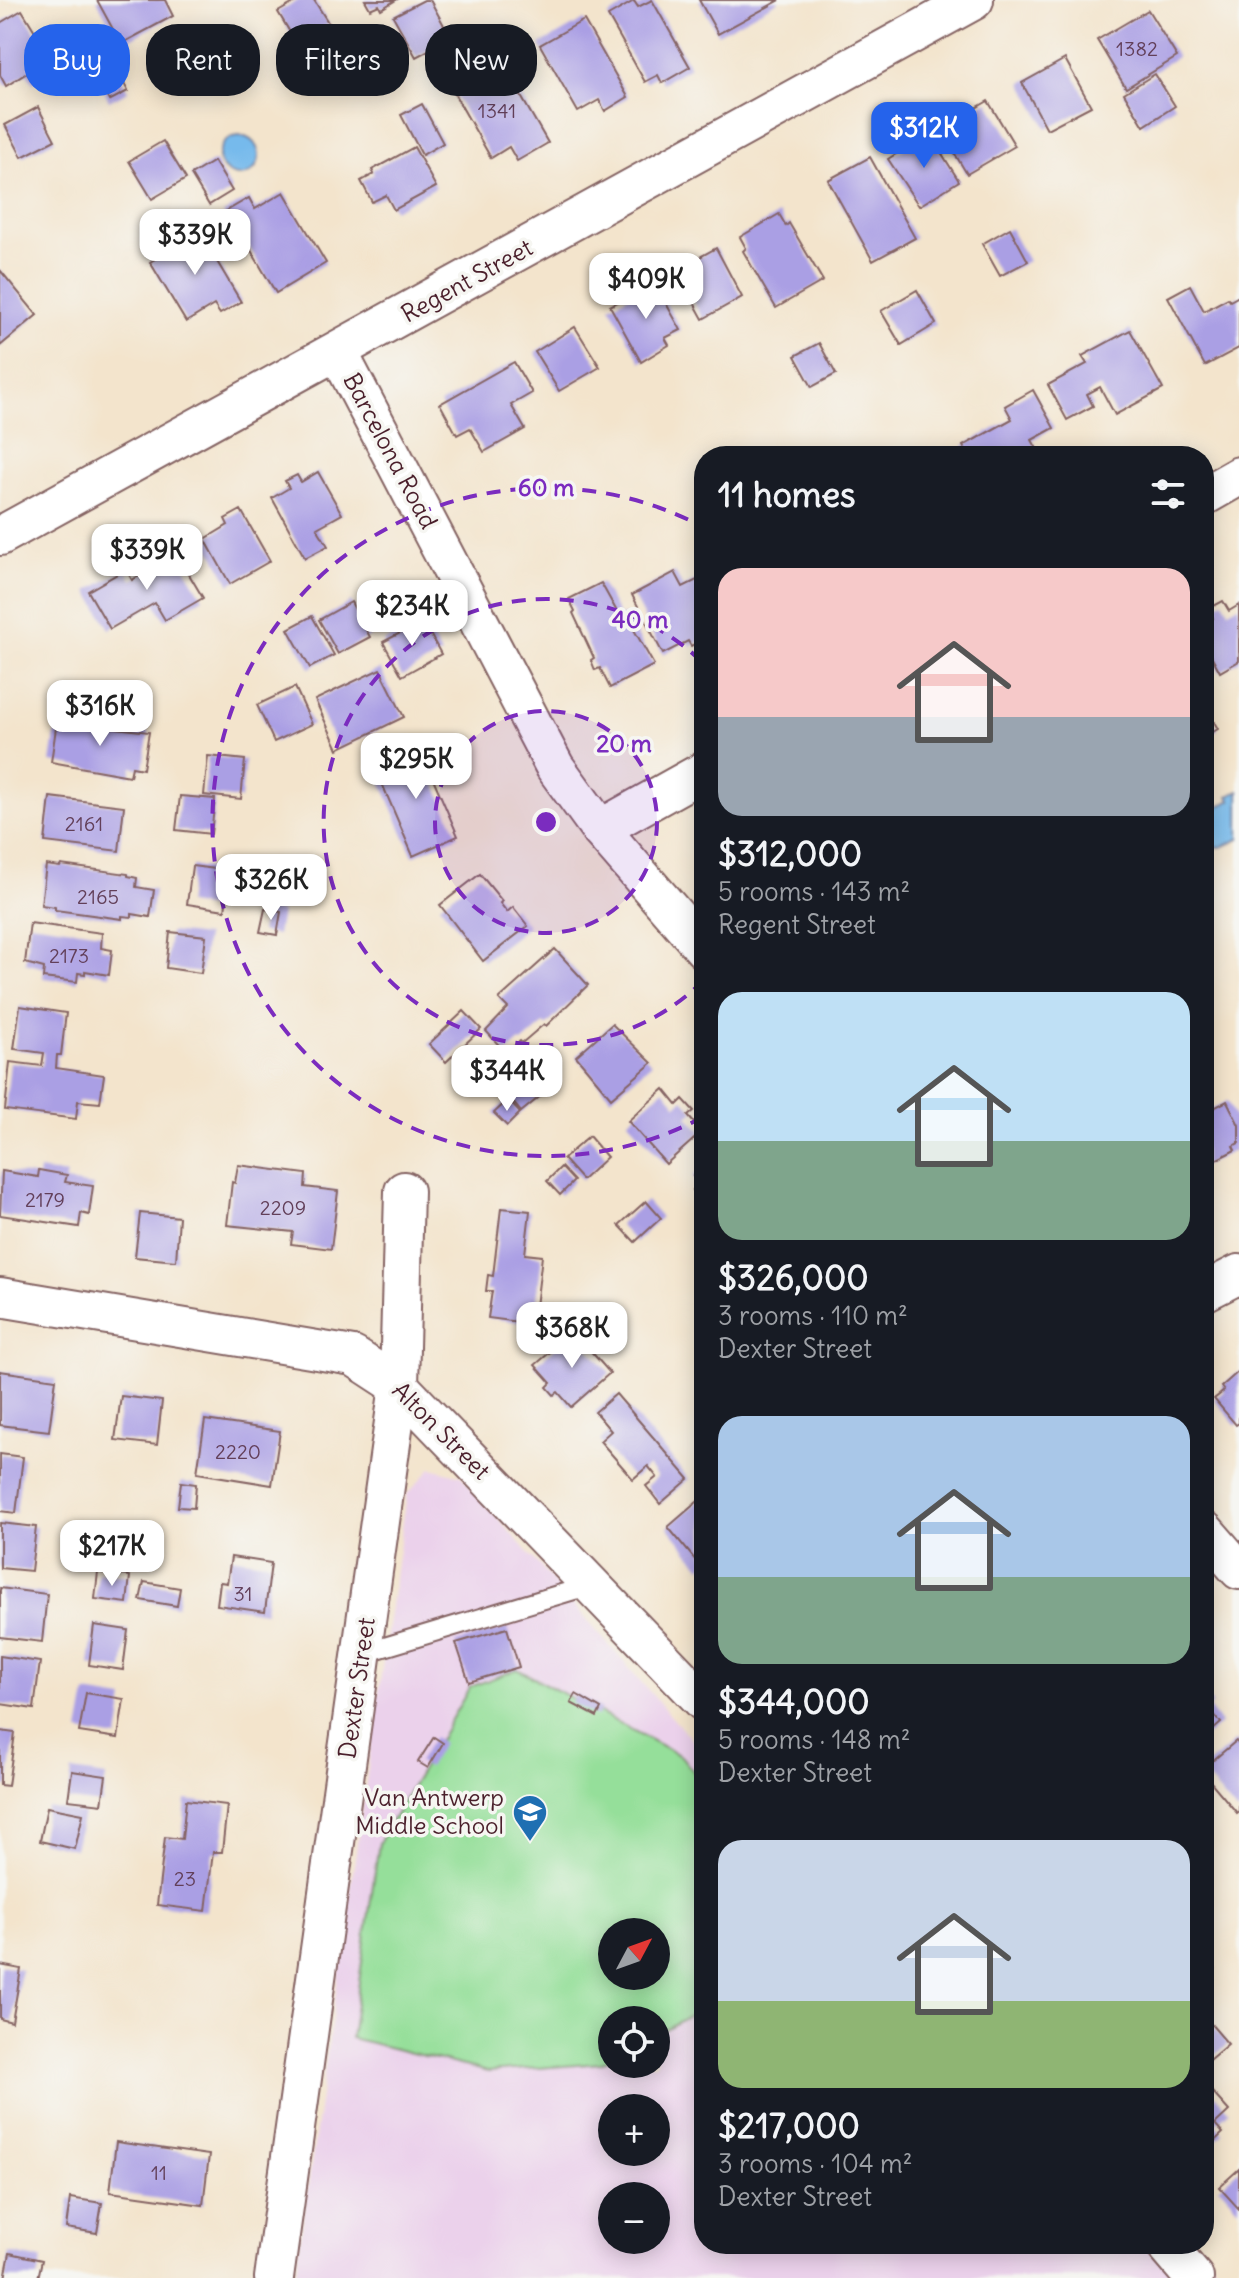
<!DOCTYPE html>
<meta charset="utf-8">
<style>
body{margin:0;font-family:Delius,sans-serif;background:#242831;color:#f1f3f6;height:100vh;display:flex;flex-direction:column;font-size:30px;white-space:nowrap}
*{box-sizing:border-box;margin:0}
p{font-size:26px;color:#9ea1a6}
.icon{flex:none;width:44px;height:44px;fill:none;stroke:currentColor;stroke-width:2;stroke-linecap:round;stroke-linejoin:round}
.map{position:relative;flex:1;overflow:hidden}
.panel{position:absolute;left:694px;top:446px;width:520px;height:1808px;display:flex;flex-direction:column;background:#171b24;border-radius:32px;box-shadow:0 4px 20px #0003}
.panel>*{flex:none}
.top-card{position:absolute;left:24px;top:24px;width:550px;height:72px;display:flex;gap:16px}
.needle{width:52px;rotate:49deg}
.tools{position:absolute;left:598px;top:1918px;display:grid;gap:16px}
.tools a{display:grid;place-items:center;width:72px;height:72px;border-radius:50%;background:#171b24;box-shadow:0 4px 20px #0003;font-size:40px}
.price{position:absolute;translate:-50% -68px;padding:0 18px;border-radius:16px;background:#fff;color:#222;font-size:26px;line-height:52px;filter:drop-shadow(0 2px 4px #0008)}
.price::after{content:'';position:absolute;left:50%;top:48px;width:24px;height:18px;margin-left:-12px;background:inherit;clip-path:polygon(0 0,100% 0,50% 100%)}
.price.on{background:#2563eb;color:#fff}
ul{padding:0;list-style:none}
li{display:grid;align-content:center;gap:16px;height:424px;padding:0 24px}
li span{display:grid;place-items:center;height:248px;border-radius:24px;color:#555}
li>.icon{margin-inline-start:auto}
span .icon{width:144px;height:144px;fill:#fffc;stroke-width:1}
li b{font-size:34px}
h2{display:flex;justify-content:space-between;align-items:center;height:96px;padding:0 24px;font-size:34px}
.pill{padding:0 28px;border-radius:32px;background:#171b24;box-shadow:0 4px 20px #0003;font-size:28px;line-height:72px}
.pill.on{background:#2563eb;color:#fff}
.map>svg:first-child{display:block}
</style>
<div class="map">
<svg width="1239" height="2278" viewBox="0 0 1239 2278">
<rect width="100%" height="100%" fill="#f6f6f2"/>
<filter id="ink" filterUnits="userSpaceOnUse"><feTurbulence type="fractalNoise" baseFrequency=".0125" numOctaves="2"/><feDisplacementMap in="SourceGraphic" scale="16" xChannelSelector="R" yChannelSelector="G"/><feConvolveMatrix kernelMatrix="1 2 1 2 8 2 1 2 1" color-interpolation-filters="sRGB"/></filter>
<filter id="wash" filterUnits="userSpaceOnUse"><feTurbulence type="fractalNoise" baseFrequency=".006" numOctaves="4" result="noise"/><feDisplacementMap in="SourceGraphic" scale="32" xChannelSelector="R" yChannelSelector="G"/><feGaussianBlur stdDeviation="1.8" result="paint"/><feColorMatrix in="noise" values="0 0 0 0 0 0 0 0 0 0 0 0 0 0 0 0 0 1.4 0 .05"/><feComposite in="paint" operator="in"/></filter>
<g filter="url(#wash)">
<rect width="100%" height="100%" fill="#f3e4cc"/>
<path fill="#ebd1eb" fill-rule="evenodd" d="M431,1468l30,8 243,278v490h493l28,34h-930l112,-784zM612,1932h44v44h-44zM612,2020h44v44h-44zM612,2108h44v44h-44zM612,2196h44v44h-44z"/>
<path fill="#95df9a" stroke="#707f62" stroke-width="2" fill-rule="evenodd" d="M517,1669l164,87 23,29v223l-48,26v-14h-44v37l-11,6 -113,9 -137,-34 28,-195 91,-156zM612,1932h44v44h-44z"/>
<g fill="#76baec" stroke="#606c8c" stroke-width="2">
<circle cx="239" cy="156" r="20"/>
<polygon points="1239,791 1239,839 1222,847 1209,847 1204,838 1204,815 1231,800 1229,796"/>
</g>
<g id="blocks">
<g fill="#aa9fe4">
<polygon points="97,0 165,0 173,16 121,44"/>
<polygon points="299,0 314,0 329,24 297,44 278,12"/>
<polygon points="365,0 396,0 381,9 379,5 370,9"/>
<polygon points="424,0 430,0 451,38 416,57 393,16"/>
<polygon points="652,0 690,67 662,83 658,75 645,82 608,16 634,1 638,7"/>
<polygon points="699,0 780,0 718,34"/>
<polygon points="22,10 58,69 33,83 27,73 6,86 0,75 0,23"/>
<polygon points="1148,10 1177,57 1126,88 1097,40"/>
<polygon points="584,20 628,97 605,111 599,100 578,112 540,45"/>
<polygon points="495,51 548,143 517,161 509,147 491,158 446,79 454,74 451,70 479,54 482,58"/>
<polygon points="1065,59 1091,106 1047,129 1022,83"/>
<polygon points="112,61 128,91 109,101 94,71"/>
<polygon points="1155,74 1175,106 1144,126 1124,93"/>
<polygon points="988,101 1015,146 967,174 940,129"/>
<polygon points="422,104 443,143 422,155 401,115"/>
<polygon points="38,107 55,140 22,157 5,125"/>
<polygon points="929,133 959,181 919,206 888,159"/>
<polygon points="163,141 186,179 152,199 129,161"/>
<polygon points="414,147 436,187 394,210 386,195 372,202 361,181 374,174 372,170"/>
<polygon points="870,157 915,238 873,261 828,180"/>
<polygon points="214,161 232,191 209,205 191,175"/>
<polygon points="284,192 326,263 276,293 239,230 235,232 223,213 249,198 255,209"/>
<polygon points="779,214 786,226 789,223 823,281 776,308 743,251 746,248 740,237"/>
<polygon points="196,226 241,302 220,314 214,305 186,322 150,262 178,245 175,239"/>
<polygon points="1010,228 1028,261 1000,276 982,244"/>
<polygon points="716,248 742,297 703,319 676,270"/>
<polygon points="0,270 37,315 0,346"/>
<polygon points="654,282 681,330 665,338 669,345 641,362 610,306"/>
<polygon points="1190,285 1204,311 1228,298 1230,301 1239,296 1239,348 1205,366 1168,297"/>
<polygon points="917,290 936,324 901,345 881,311"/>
<polygon points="575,327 600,367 559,391 535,352"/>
<polygon points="1130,330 1163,389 1115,415 1100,387 1087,394 1093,406 1067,420 1048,385 1087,364 1082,356"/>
<polygon points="819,343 836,374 812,387 795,356"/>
<polygon points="514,362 532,393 511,405 525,429 484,452 470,428 457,435 440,404"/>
<polygon points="1033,390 1054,428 1032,440 1041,456 968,456 963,446 1012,419 1005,406"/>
<polygon points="318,472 342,514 317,528 328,546 305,558 272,498 289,488 285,481 297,475 301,482"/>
<polygon points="241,510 270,561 230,584 205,539 228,525 225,519"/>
<polygon points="174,549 203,598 165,620 155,603 110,629 88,591 126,569 132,580 161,563 158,558"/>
<polygon points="675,572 683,587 701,578 704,584 704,618 700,620 704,627 701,634 704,639 691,646 688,641 663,654 632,595"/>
<polygon points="601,583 620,617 625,614 654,665 610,688 600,668 595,670 591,660 594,658 573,613 575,611 569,599"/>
<polygon points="1223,601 1229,611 1239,605 1239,661 1220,672 1204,642 1204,623 1213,618 1208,609"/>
<polygon points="351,602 370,637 338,654 319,620"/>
<polygon points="312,616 334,655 310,668 288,629"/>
<polygon points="423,621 441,654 402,676 383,642"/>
<polygon points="380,669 404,717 338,749 315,700"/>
<polygon points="295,687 312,724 274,742 257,705"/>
<polygon points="1204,705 1218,729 1204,737"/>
<polygon points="57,721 149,732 143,769 132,767 130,776 51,762"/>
<polygon points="419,746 458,836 413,856 374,765"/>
<polygon points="208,756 245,760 241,799 204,795"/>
<polygon points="180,796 215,799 211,834 176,830"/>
<polygon points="50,797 124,806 119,851 45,842"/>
<polygon points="46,865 60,867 61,865 128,874 128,876 137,878 136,887 154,890 150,917 132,914 132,917 122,916 122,919 55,910 55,907 41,905"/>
<polygon points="192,866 231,871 225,910 187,904"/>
<polygon points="480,874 502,901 500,903 507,912 513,907 528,926 483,961 440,905"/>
<polygon points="265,909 281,912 277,935 260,932"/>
<polygon points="30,923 102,933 101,948 112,950 109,975 85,971 85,974 78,973 77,982 43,978 44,968 25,963"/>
<polygon points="170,932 206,936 201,973 166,968"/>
<polygon points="555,949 588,985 546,1026 544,1024 522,1043 520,1041 506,1053 486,1031 508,1008 499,999"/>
<polygon points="20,1006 66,1013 61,1055 57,1055 56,1068 104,1075 100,1103 78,1101 76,1119 5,1110 10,1062 42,1066 44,1053 14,1049"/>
<polygon points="464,1011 481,1029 446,1062 429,1044"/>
<polygon points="612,1024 652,1063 611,1098 576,1056"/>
<polygon points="534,1073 548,1090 521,1112 508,1096"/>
<polygon points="664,1089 677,1105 683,1099 694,1111 688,1116 702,1132 666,1164 628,1121"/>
<polygon points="508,1100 520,1113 507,1126 494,1113"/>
<polygon points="1227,1101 1239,1125 1239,1143 1233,1146 1235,1150 1204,1166 1204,1113"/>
<polygon points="589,1136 607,1157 582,1180 563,1159"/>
<polygon points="238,1165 306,1174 305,1187 338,1191 331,1249 291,1244 293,1232 227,1225 232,1182 235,1183"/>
<polygon points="704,1166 704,1201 693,1190 700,1184 693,1176"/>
<polygon points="561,1167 574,1181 560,1195 547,1181"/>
<polygon points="39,1170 67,1175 65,1182 93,1186 89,1215 81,1213 79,1227 0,1215 2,1171 38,1177"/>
<polygon points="646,1201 661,1218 635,1242 619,1225"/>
<polygon points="501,1208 530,1211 525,1254 542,1256 534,1324 488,1318 492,1291 486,1291 488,1275 493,1276"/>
<polygon points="140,1213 179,1217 176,1261 135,1257"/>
<polygon points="574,1332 610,1373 571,1407 558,1392 554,1395 547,1387 551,1383 535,1365"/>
<polygon points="0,1371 56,1379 49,1431 0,1425"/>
<polygon points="1239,1371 1239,1423 1236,1425 1214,1399 1224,1391 1221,1387"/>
<polygon points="616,1394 689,1479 660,1504 646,1486 657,1477 648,1466 633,1479 600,1441 611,1431 595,1412"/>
<polygon points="121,1396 162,1401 157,1445 115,1440"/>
<polygon points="205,1420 280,1431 272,1485 197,1473"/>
<polygon points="0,1454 23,1457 16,1513 0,1511"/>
<polygon points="181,1482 196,1484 194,1508 178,1507"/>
<polygon points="704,1496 704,1565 701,1567 668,1527"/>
<polygon points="0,1523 36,1527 31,1571 0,1568"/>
<polygon points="231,1557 271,1563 265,1612 217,1605 220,1582 227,1583"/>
<polygon points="98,1572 130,1576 127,1603 95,1599"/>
<polygon points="144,1582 180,1588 177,1606 140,1600"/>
<polygon points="0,1588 47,1594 42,1642 0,1637"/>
<polygon points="94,1625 128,1630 123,1670 89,1665"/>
<polygon points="507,1628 519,1667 469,1682 456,1643"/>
<polygon points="0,1656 40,1662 34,1709 0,1704"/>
<polygon points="86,1693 124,1699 118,1738 79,1732"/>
<polygon points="576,1694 601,1709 597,1717 571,1703"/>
<polygon points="1206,1696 1213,1704 1209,1708 1221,1723 1204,1738 1204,1698"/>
<polygon points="0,1731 15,1733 8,1786 0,1785"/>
<polygon points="434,1737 443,1743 428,1768 418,1762"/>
<polygon points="1236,1741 1239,1745 1239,1811 1237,1813 1204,1774 1204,1768"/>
<polygon points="72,1771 106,1776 102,1804 68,1800"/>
<polygon points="186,1800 227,1805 222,1852 213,1852 206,1911 157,1905 165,1837 182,1839"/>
<polygon points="47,1807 83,1814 75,1849 40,1841"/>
<polygon points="1204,1956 1215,1969 1204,1978"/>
<polygon points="0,1965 21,1969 12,2022 0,2019"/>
<polygon points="1210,2023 1228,2044 1204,2064 1204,2028"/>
<polygon points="1204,2083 1229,2111 1215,2124 1223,2133 1204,2151"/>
<polygon points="116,2142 209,2155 203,2205 110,2192"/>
<polygon points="1239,2169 1239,2209 1219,2187"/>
<polygon points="70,2198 102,2203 97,2233 66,2228"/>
<polygon points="10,2253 42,2260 38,2278 5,2278"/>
</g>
</g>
</g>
<g filter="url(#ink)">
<use href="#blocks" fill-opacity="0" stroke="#856463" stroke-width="2"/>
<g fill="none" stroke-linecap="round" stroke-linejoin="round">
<g stroke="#856463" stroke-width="22">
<polyline id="service" points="361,1654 591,1585"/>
</g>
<g stroke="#856463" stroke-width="42">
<g id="minor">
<polyline points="338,352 555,767 600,829 704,949"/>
<polyline points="1204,496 1239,476"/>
<polyline points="0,536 974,0"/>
<polyline points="600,829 704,771"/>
<polyline points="1204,1292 1239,1274"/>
<polyline points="0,1297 353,1356 399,1386 704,1702"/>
<polyline points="1204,1530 1239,1570"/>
<polyline points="1165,2244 1194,2278"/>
<polyline points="274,2278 399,1386 404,1191"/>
</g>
</g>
<use href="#service" stroke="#fff" stroke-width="18"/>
<use href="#minor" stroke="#fff" stroke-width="38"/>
</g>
</g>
<circle cx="546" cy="822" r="111" fill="#7b2cbf" fill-opacity=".12"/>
<g fill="none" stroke="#7b2cbf" stroke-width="4" stroke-dasharray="14 10">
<circle cx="546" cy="822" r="111"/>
<path d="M704 980A223 223 0 1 1 704 664"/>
<path d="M703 1117A334 334 0 1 1 703 527"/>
</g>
<defs>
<g id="school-pin" transform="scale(1.8)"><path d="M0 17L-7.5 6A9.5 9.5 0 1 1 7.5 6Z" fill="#1f6fb2" stroke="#f6f6f2"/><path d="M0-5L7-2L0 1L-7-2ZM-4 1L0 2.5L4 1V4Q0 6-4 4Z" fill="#fff"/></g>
</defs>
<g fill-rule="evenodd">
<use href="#school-pin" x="530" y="1812"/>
</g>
<g text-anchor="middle" stroke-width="7" stroke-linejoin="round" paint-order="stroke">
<g font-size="20" fill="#623f59">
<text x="1137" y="56">1382</text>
<text x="497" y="118">1341</text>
<text x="84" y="831">2161</text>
<text x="98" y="904">2165</text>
<text x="69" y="963">2173</text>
<text x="45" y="1207">2179</text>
<text x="283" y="1215">2209</text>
<text x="238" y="1459">2220</text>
<text x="243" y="1601">31</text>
<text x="185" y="1886">23</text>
<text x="159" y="2180">11</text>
</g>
<g font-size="24" fill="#4a1f2b" stroke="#f6f6f2">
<text transform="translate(467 281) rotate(-29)" y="8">Regent Street</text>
<text transform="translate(390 451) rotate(62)" y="8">Barcelona Road</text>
<text transform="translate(441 1431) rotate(45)" y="8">Alton Street</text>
<text transform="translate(357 1688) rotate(-82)" y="8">Dexter Street</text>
</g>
<g font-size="24" fill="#4a1f2b" stroke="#f6f6f2" text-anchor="end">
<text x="504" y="1806">Van Antwerp<tspan x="504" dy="28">Middle School</tspan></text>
</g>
</g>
<circle cx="546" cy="822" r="12" fill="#7b2cbf" stroke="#f6f6f2" stroke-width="4"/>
<g font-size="24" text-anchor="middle" font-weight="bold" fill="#7b2cbf" stroke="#f6f6f2" stroke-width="7" stroke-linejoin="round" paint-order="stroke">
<text x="546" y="496">60 m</text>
<text x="640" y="628">40 m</text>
<text x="624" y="752">20 m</text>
</g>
</svg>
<div class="tools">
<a><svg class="needle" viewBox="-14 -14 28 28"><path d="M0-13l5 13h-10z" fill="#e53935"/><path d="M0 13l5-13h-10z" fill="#9ea1a6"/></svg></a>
<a><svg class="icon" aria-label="locate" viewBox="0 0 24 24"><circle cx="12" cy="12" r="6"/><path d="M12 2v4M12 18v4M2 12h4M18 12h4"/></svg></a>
<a>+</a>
<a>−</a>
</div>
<b class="price on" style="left:924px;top:170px">$312K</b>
<b class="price" style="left:195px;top:277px">$339K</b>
<b class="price" style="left:646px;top:321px">$409K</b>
<b class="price" style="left:147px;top:592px">$339K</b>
<b class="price" style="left:412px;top:648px">$234K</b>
<b class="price" style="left:100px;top:748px">$316K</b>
<b class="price" style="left:416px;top:801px">$295K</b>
<b class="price" style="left:271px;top:922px">$326K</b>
<b class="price" style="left:507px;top:1113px">$344K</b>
<b class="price" style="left:572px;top:1370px">$368K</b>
<b class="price" style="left:112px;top:1588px">$217K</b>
<div class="top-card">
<a class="pill on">Buy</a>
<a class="pill">Rent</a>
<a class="pill">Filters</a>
<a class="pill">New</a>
</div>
<section class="panel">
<h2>11 homes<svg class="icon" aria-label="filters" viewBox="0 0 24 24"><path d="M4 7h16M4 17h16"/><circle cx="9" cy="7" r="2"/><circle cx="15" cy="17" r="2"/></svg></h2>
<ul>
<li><span style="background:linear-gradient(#f6c9c9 60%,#9aa5b1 0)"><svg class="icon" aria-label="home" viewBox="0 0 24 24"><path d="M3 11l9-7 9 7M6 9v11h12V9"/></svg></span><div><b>$312,000</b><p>5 rooms · 143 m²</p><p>Regent Street</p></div></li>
<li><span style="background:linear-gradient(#bfe0f5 60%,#7fa58c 0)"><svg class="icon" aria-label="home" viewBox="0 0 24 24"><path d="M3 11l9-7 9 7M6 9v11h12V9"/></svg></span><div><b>$326,000</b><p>3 rooms · 110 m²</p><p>Dexter Street</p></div></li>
<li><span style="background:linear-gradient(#a9c7e8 65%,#7fa58c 0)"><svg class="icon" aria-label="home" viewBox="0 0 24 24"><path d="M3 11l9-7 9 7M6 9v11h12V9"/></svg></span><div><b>$344,000</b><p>5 rooms · 148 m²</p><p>Dexter Street</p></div></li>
<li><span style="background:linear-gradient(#c9d6e8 65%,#8fb573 0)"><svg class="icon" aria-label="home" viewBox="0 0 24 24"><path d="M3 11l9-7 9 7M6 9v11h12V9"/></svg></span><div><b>$217,000</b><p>3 rooms · 104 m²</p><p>Dexter Street</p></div></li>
</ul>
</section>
</div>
